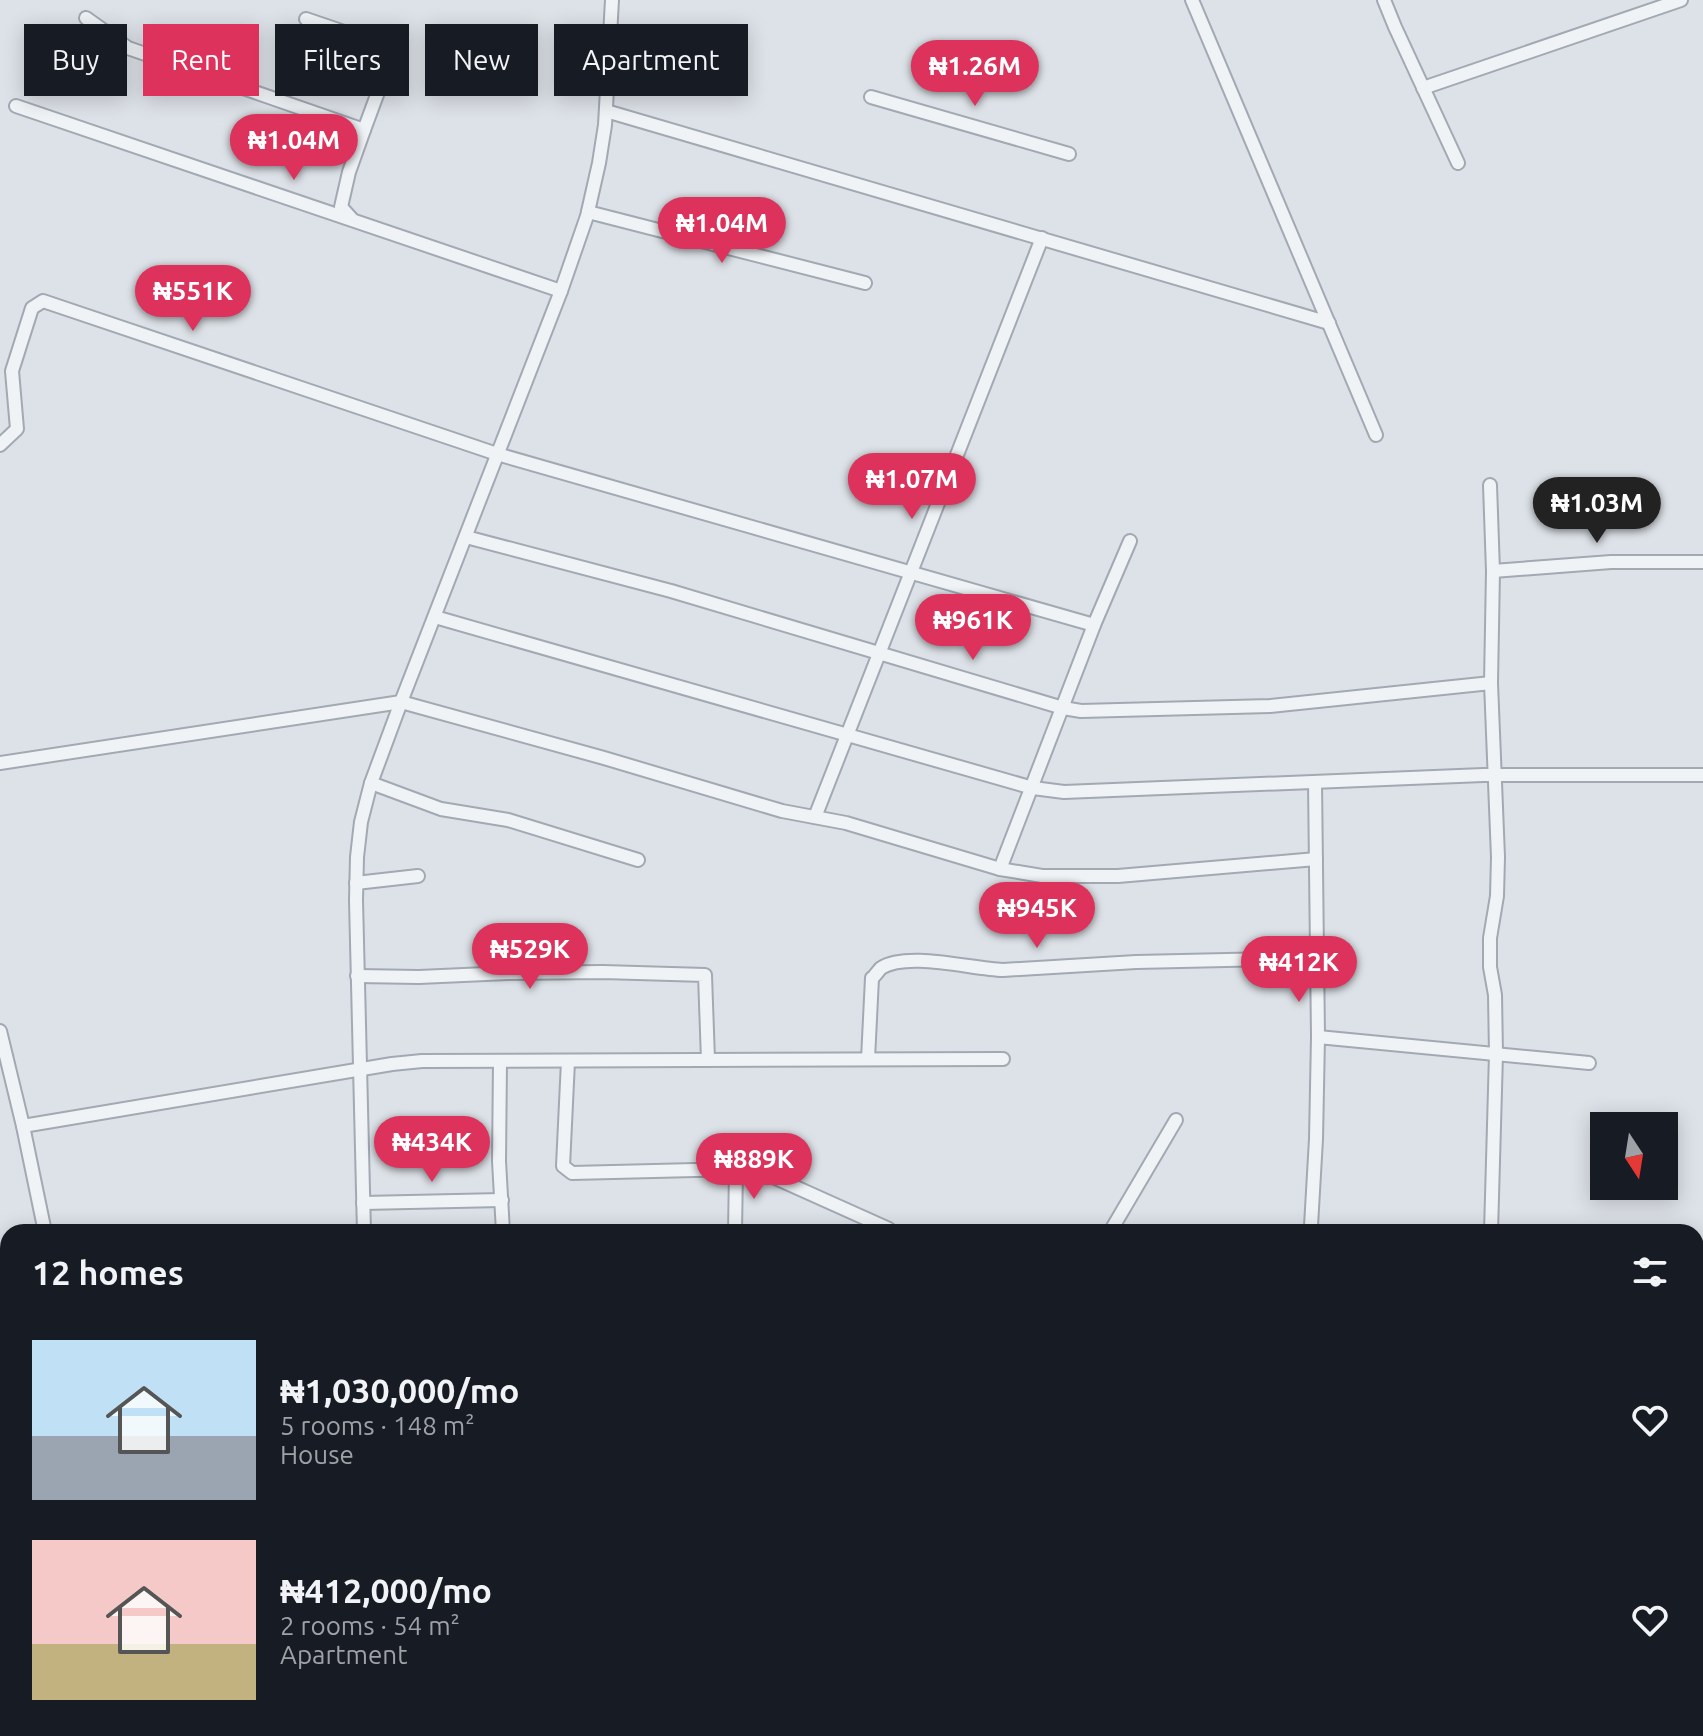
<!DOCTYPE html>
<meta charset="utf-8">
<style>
body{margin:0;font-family:Ubuntu,sans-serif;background:#242831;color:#f1f3f6;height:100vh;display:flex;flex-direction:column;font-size:30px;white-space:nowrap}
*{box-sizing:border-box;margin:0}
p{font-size:26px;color:#9ea1a6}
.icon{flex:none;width:44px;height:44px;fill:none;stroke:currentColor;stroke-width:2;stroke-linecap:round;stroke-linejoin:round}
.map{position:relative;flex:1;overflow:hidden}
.panel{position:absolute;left:0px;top:1224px;width:1704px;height:512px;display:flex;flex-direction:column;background:#171b24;border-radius:24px 24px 0 0;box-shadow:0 4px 20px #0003}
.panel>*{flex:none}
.hud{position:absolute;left:24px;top:24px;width:800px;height:72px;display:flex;gap:16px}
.needle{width:52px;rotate:168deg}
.fabs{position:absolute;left:1590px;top:1112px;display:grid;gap:16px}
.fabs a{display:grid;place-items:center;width:88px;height:88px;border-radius:0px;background:#171b24;box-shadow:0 4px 20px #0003;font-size:40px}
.price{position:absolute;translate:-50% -68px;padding:0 18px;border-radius:28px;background:#dd325b;color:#fff;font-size:26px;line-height:52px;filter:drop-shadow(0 2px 4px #0008)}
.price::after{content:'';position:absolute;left:50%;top:48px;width:24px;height:18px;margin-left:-12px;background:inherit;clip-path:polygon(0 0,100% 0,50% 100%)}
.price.current{background:#222;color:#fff}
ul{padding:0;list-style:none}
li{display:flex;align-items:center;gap:24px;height:200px;padding:0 32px}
li span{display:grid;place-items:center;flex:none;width:224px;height:160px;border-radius:0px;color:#555}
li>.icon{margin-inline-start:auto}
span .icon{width:96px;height:96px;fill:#fffc;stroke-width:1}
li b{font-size:34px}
h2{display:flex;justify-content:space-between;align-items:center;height:96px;padding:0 32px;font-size:34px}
.chip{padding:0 28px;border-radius:0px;background:#171b24;box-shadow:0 4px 20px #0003;font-size:28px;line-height:72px}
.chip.current{background:#dd325b;color:#fff}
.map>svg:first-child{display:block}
</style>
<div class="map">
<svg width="1703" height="1736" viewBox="0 0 1703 1736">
<rect width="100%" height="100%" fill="#dde2e8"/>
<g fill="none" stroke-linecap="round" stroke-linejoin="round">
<g stroke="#a2a9b3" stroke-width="16">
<g id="minor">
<polyline points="1192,0 1376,435"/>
<polyline points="1384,0 1395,27 1458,163"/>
<polyline points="86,18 128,48 364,130 349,172 341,207 351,218"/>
<polyline points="306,19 394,49 364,130"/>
<polyline points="1423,88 1681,0"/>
<polyline points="871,97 1069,154"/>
<polyline points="16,106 561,291"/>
<polyline points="606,111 1329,323"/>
<polyline points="588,212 865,283"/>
<polyline points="0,445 17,429 12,371 32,308 43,301 497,454 1094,625"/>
<polyline points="1490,485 1493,571 1491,683 1498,857 1497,896 1490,938 1490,967 1495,995 1496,1054 1491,1232"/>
<polyline points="466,537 671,591 1063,708 1081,711 1270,706 1491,683"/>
<polyline points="1493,571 1611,562 1703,562"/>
<polyline points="435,617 1033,788 1064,792 1483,775 1703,775"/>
<polyline points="0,763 401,702 604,758 782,811 846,823 1000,869 1042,876 1118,876 1316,859"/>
<polyline points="371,783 441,809 508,820 638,860"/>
<polyline points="815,817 1042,238"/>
<polyline points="1000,869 1094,625 1130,541"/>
<polyline points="356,883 418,876"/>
<polyline points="357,976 419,977 508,973 603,972 705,975 708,1060"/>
<polyline points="0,1031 23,1126 45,1232"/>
<polyline points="1318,1037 1589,1063"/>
<path d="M868,1059l4,-81c2,-1 7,-8 9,-10 27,-17 90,1 122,2l133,-8 181,-4"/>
<polyline points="568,1061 563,1166 572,1173 736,1169 762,1172 889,1229 890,1232"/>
<polyline points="500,1062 499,1161 503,1232"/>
<polyline points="23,1126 392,1064 422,1061 1003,1059"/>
<polyline points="363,1203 502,1200"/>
<polyline points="364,1232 356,900 357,857 361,822 371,783 401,702 561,291 587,216 599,163 605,125 612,0"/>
<polyline points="735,1232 736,1169"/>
<polyline points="1110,1232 1176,1120"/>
<polyline points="1309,1232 1311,1226 1316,1139 1318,1037 1315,782"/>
<polyline points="1696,1536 1703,1534"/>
<polyline points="1696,1665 1703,1672"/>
<polyline points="0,1715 8,1712"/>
<polyline points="358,1728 359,1736"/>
<polyline points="687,1728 701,1736"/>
<polyline points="492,1736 493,1728"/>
<polyline points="583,1736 583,1728"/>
<polyline points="790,1736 796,1728"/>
<polyline points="1239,1736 1241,1728"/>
<polyline points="1327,1736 1331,1728"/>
<polyline points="1509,1736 1520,1728"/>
</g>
</g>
<use href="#minor" stroke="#f0f3f6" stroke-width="12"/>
</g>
</svg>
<div class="fabs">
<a><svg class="needle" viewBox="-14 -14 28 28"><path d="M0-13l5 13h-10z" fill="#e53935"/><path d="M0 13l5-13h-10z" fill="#9ea1a6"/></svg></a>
</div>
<b class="price" style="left:975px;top:108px">₦1.26M</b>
<b class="price" style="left:294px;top:182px">₦1.04M</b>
<b class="price" style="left:722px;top:265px">₦1.04M</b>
<b class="price" style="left:193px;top:333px">₦551K</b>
<b class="price" style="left:912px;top:521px">₦1.07M</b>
<b class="price current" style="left:1597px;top:545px">₦1.03M</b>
<b class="price" style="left:973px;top:662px">₦961K</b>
<b class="price" style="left:1037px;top:950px">₦945K</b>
<b class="price" style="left:530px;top:991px">₦529K</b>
<b class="price" style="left:1299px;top:1004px">₦412K</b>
<b class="price" style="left:432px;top:1184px">₦434K</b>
<b class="price" style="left:754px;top:1201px">₦889K</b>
<div class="hud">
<a class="chip">Buy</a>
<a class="chip current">Rent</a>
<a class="chip">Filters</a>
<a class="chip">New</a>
<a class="chip">Apartment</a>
</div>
<section class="panel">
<h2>12 homes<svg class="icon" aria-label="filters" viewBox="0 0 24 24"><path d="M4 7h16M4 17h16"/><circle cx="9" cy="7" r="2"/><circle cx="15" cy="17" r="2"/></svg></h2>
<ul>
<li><span style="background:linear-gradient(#bfe0f5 60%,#9aa5b1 0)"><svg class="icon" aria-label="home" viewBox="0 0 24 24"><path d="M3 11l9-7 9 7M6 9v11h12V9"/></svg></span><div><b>₦1,030,000/mo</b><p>5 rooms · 148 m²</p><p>House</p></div><svg class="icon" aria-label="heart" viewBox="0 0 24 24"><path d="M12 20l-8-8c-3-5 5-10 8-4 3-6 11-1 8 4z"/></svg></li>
<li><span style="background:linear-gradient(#f6c9c9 65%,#c2b280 0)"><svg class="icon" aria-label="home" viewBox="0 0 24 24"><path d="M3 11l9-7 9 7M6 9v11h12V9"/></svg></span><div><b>₦412,000/mo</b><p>2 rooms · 54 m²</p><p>Apartment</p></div><svg class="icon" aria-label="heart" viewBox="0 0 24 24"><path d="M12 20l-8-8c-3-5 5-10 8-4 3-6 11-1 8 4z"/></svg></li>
</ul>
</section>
</div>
